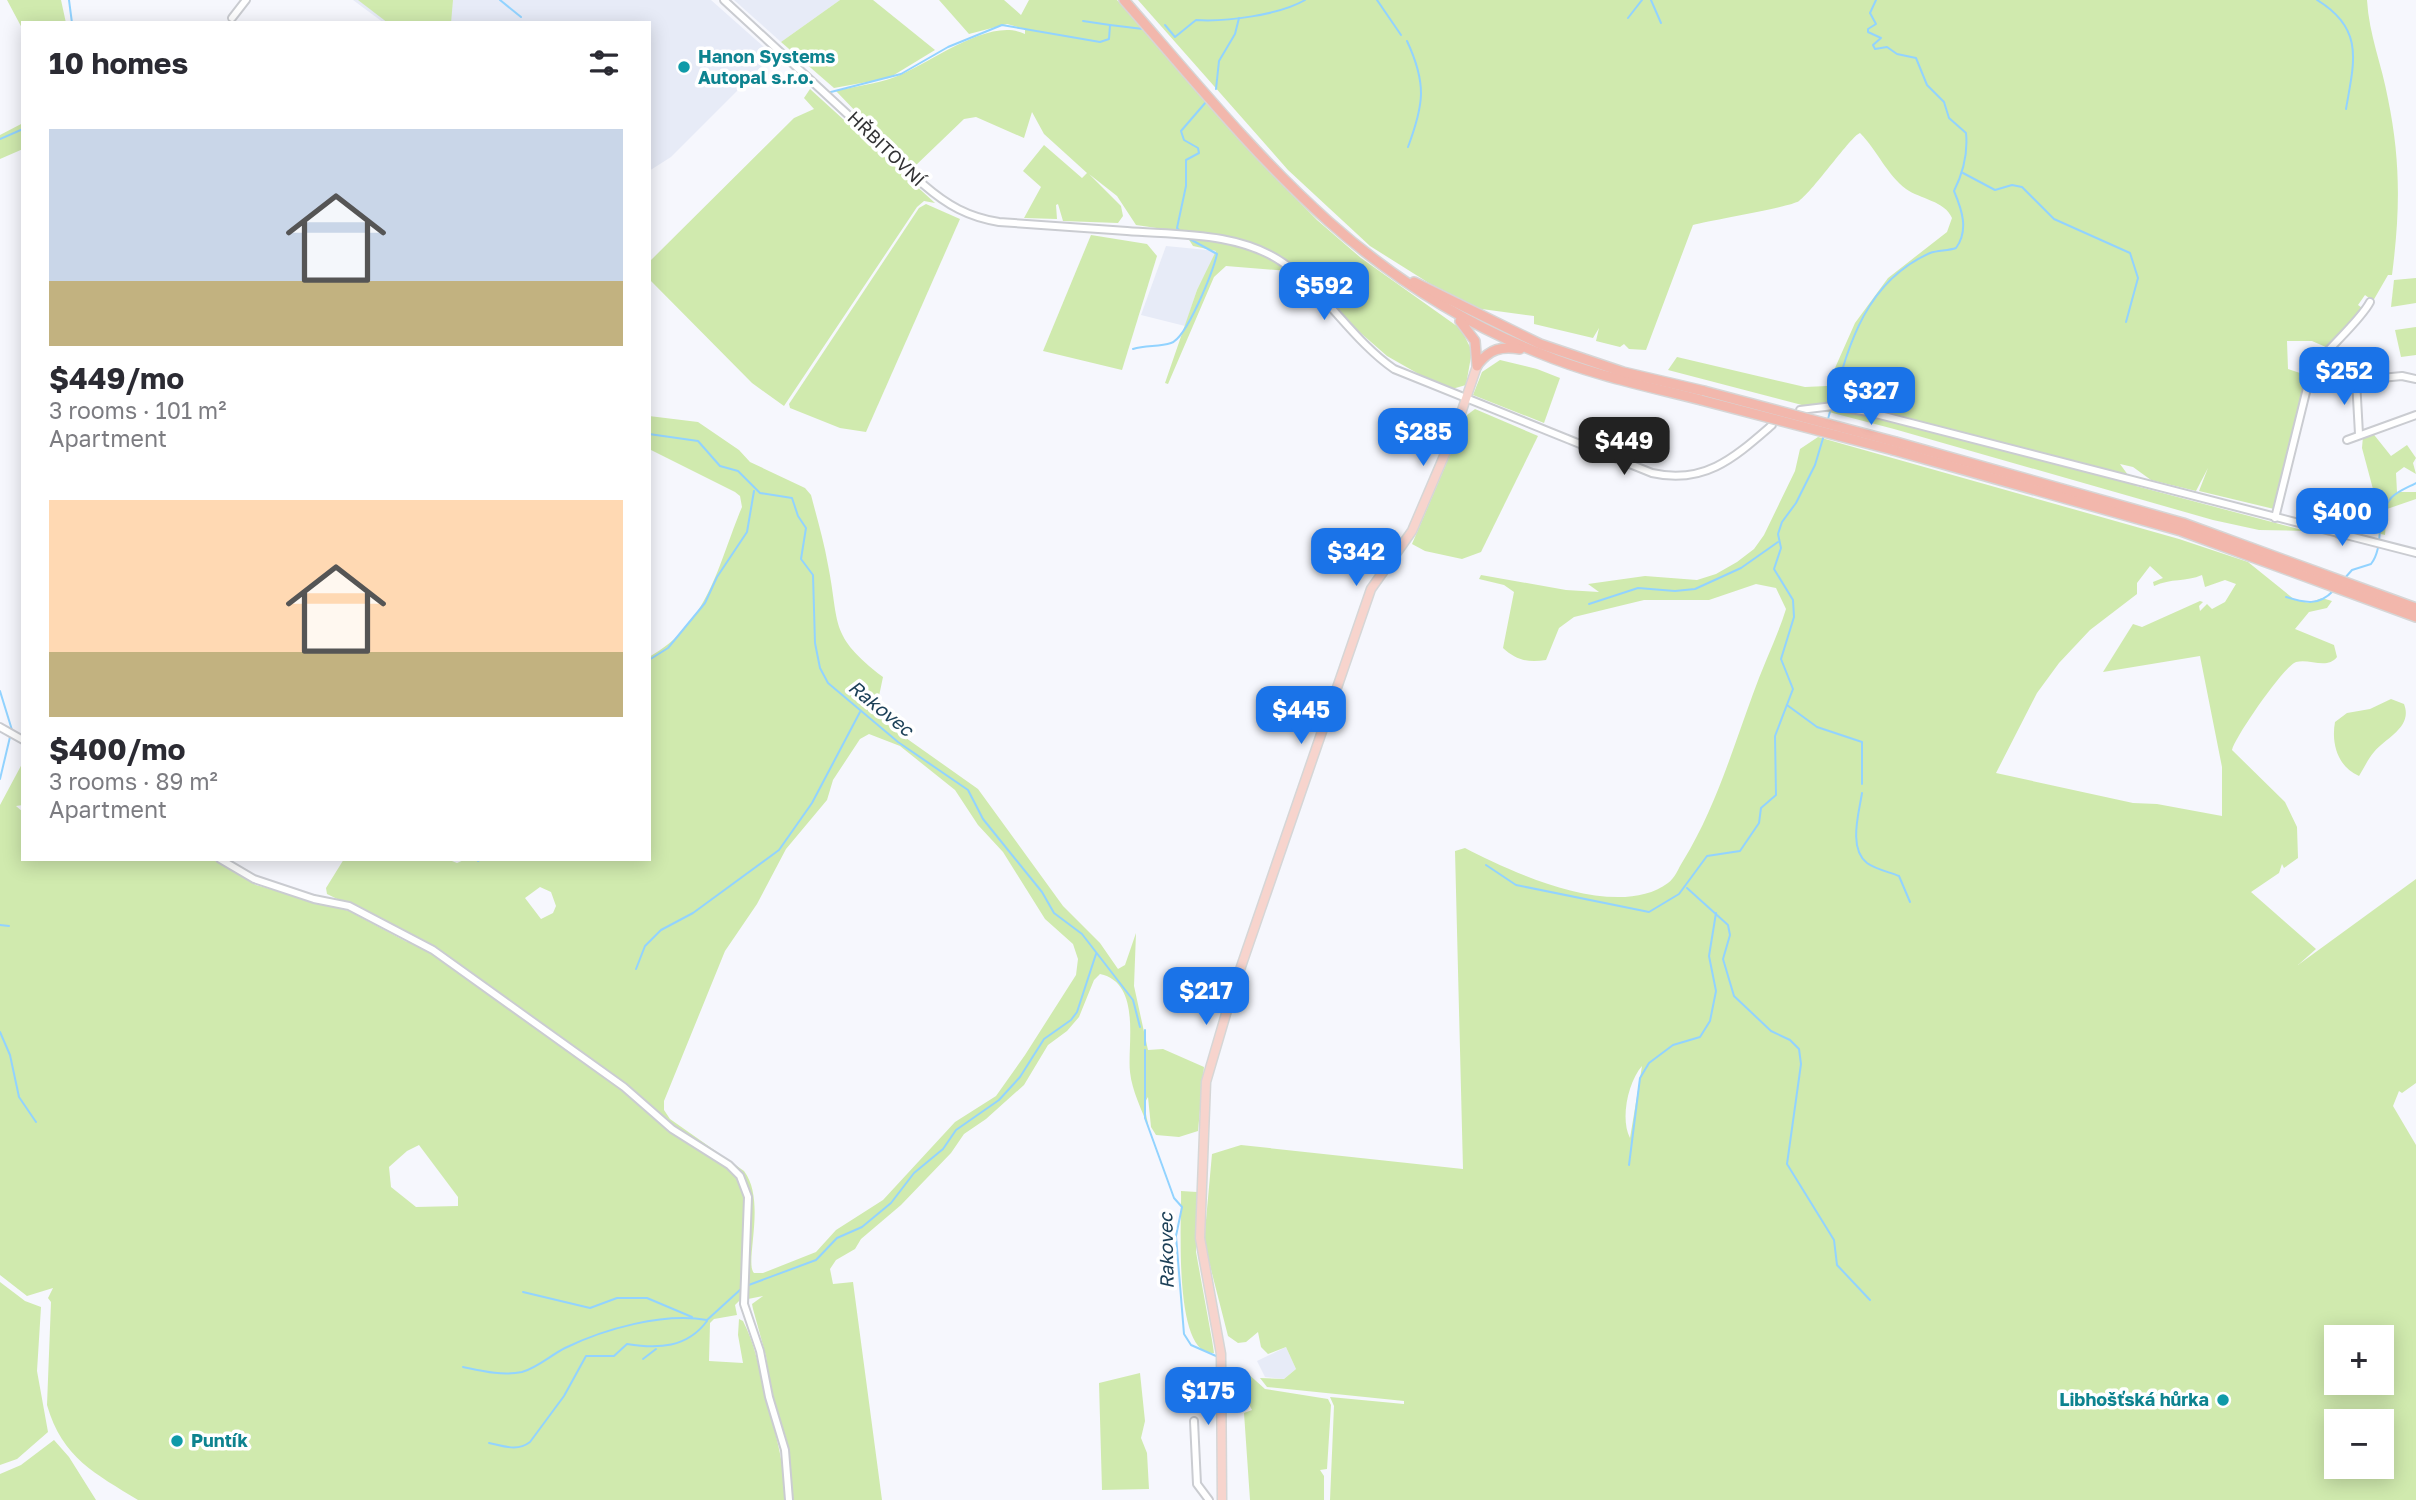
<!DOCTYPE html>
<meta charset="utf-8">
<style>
body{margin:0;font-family:"Golos Text",sans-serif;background:#f7f7f7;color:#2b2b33;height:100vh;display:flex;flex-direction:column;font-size:26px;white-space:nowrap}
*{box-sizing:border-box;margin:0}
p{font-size:23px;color:#7c7c81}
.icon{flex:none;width:38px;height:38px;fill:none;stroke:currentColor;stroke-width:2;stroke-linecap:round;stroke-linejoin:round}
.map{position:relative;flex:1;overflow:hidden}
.panel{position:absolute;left:21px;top:21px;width:630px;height:840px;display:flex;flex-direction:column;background:#fff;border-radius:0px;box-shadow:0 4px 18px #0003}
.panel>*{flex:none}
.buttons{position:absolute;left:2324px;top:1325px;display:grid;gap:14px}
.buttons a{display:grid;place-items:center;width:70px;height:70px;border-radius:0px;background:#fff;box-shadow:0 4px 18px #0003;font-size:35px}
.price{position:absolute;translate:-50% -60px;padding:0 16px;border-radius:14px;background:#1a73e8;color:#fff;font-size:23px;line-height:46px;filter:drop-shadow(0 2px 4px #0008)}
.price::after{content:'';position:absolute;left:50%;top:42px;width:21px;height:16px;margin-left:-10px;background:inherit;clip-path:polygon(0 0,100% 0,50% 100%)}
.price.selected{background:#222;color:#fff}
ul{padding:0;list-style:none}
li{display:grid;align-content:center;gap:14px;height:371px;padding:0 28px}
li span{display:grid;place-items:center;height:217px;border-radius:0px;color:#555}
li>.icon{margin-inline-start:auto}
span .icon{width:126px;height:126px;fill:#fffc;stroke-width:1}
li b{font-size:30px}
h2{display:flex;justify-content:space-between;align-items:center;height:84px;padding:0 28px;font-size:30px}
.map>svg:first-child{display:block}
</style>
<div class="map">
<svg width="2416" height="1500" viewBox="0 0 2416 1500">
<rect width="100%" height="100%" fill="#f6f7fd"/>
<g fill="#e7ebf7">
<polygon points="353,0 711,0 773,55 671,157 649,171 649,23 384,23"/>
<polygon points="734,0 840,0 781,42"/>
<polygon points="1166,246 1217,251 1197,290 1185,326 1141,315"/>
<polygon points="1286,1347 1296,1369 1284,1379 1265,1377 1257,1361"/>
</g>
<g fill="#d0eaae" fill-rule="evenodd">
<polygon points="7,0 61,0 66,23 23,23 23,30"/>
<polygon points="358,0 453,0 451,23 388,23"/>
<polygon points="840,0 873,0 935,50 889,78 834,88 781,42"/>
<path d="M939,0h65l17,15 8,-15h88l141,160 59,60 44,38 100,71 11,22 -6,34 -14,4 -14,-4 -51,-29 -48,-42 -38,-42 -75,-6 -12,11 -46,107 -3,-1 32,-93 19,-39 -23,-5 -9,-14 -48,-7 -19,-29 -28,-22 32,32 2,10 -5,7 -55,-2 -5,-17 -2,1 1,14 -33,-1 17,-31 -18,-16 21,-26 38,33 5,-5 -43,-39 -12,-22 -8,26 -48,-21 -12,2 -50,48 -37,-40 -16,-10 -25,-26c20,-5 40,-7 59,-14 35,-13 94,-61 130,-43v-5l-18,-5 -38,10z"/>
<path d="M1138,0h1229c2,35 15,65 21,99 13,63 12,113 4,176h-4l-15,26 -8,-6 -7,10 7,5 -37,38 -16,-7h-25l1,28 21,7 -35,133 -75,-18 9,-23 -12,23 -45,-11 -18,-13 -13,-3 16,22 170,45 -47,-1 -46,-10 -319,-91 -226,-59 9,-13 128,30 22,-1 28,-63 33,-45 59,-46 5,-14c-7,-17 -32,-19 -46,-29 -19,-14 -29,-39 -46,-56 -9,3 -46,57 -61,68 -8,6 -88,19 -106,24l-47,125 -17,-1 -5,-5 -4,3 -24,-6 3,-13 -6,10 -59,-14v-8l-67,-9 -97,-61 -82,-76z"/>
<polygon points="810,89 935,203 924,201 917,207 784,406 752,383 649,279 649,262 794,118 814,109 804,98"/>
<polygon points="23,123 23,149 0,159 0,135"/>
<polygon points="926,204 960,219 866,432 840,428 790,408 789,404 919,208"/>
<polygon points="1091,235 1147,244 1157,256 1122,370 1043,351"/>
<polygon points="2416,278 2416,303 2391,307 2394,280"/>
<polygon points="2416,327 2416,355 2401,357 2395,330"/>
<polygon points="1500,360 1537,369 1560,378 1544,423 1473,395 1482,372"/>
<polygon points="1475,409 1538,436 1481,552 1462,559 1425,551 1412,544 1467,415"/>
<path d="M649,416l49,6 41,28 11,12 55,26 6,7c6,23 13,47 17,70 12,59 0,70 55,112l-4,19 3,19 7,11 89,63 85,117 37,37 18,26 7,-4 11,-32 -2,53 14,64 15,-1 41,18 -6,64 -19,6 -23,-2 -5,-8 -3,-30 -4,7 5,25c-7,-19 -17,-38 -19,-57 -3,-27 12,-89 -30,-98l-6,6 -15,37 -12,14 -19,14 -24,40 -38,34 -22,15 -13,19 -50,52 -40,34 -6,10 -19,11 -6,9 3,15 20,-2 29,218h-89l-7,-63 -15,-41 -5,-40 -13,-47 -1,-5 11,-8 -15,3 -3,-4 -10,10 2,10 -23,4 -4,4 -1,38 34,2 -5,-28 1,-16 4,2c12,23 16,47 22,72 10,41 19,64 20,107h-647c-42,-26 -76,-42 -91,-95l4,-103 -3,-4 5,-10 -26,8 -27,-21v-470l23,-43v43l-7,1 7,6v47h189l44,26 93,26 58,31 4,-7 -84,-41 -1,-6 18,-29h103l10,4 9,-4h183v-202c60,-33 69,-93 93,-150l-2,-11 -5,-4 -86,-43zM869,734l31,12 55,44 23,35 25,27 42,67 28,25 5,15 -2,16 -51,80 -29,41 -41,26 -72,78 -47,30 -20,22 -53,21h-9c-10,-10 13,-72 -10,-102l-74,-52 -6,-9v-9l61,-150 32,-47 29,-55 41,-49 6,-20 27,-41zM540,887l11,5 5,14 -3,7 -12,6 -16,-21zM419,1145l39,52v9l-42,1 -25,-20 -2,-20 18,-16z"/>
<polygon points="2371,431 2391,456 2407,445 2416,458 2413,463 2416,474 2404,467 2396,473 2397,492 2416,492 2416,499 2387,509 2385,535 2373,532 2377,504 2362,448 2363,436"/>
<path d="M1818,437l361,102 69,23 47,38 14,3 13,-5 10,3 -5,7 -18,4 -14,17 39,16 3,12c-10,13 -28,1 -41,5 -12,4 -61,75 -64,88l53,52 12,25 1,31 -14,10 -2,-4 -3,9 -28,19 65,57 -18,16 118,-86v204l-14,10 -3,-2 -6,15 23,39v355h-1086l4,-94 -4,-9 74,7v-3l-137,-14 -7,-9 24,1 12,-10 -10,-22 -18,7 -7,-7 -3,-15 -12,10 -8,1 -10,-7 -24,-94 8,-88 29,-9 222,24 -8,-318 10,-3c48,25 152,73 203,35 7,-5 10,-14 15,-22 32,-52 49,-110 70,-167 10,-29 24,-56 33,-85l-10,-21 -20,-4 -47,16h-65l-70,17 -15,11 -13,32c-18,3 -30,0 -43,-12l11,-56 -10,-7 -25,-6 2,-4 85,15 33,2 -11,-8 57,-8 52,4 19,-6 21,-12 17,-13 10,-14 31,-64 5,-22zM2150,566l13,12 -10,4 1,4c17,-8 32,-4 48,-11l3,12 20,-7 11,4 -11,18 -13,7 -5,-5 -7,7 -1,-5 4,-4 -3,-1 -58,26 -9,-3 -30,48 97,-16 22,111v49l-65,-12 -24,-1 -137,-30 41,-80 22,-30 31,-33 47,-36v-11zM1642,1066l-12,72c-10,-19 -2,-56 12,-72zM2336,1337h46v45h-46zM2336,1421h46v45h-46z"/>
<path d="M2391,699l13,5c9,23 -17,33 -30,48 -6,7 -10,16 -15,24 -21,-9 -28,-32 -24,-54l12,-9 23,-4z"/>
<path d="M1181,1191l16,1 -1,60 16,88 2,13c-42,4 -32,-134 -33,-162z"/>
<polygon points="0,1282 25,1301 41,1307 37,1371 48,1432 17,1459 0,1465"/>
<polygon points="1246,1372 1265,1389 1328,1399 1331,1405 1327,1469 1320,1470 1324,1476 1324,1500 1250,1500 1244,1413 1252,1410 1245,1396"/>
<polygon points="1140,1373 1145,1421 1141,1438 1147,1453 1149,1489 1102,1490 1099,1383"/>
<polygon points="54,1440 69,1457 96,1500 0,1500 0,1474 21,1465"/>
</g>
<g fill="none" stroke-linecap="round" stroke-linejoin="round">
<g stroke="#92d3ff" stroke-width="2">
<polyline points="69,0 72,23"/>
<polyline points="500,0 521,17"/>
<polyline points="1377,0 1401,35"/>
<polyline points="1651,0 1661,23"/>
<path d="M2317,0c48,29 37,62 29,109"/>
<polyline points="1628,18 1642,0"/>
<polyline points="1083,21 1110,25"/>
<path d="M1165,25l10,12 21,-17c29,2 84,-5 109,-20"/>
<path d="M1407,41c20,43 17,63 1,106"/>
<polyline points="1216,89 1219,61 1235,34 1239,18"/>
<polyline points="827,93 901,74 948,47 1002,25 1100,42 1109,39 1110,25 1143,29"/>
<polyline points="0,139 23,129"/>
<polyline points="1963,173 1995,190 2012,185 2022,187 2054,219 2130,253 2138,278 2126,322"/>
<polyline points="1180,231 1177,228 1186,186 1186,160 1199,153 1198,148 1184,140 1181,131 1206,102"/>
<path d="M1133,349c13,-4 26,-2 38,-6 16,-5 42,-72 46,-89l-29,-16"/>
<path d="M1833,403c16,-61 34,-122 97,-150 8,-3 18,-2 26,-5 13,-18 6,-38 -2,-57 9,-18 14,-38 12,-58l-17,-15 -5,-16 -17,-17 -11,-27 -19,-4 -10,-7 -12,2 -2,-4 8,-7 -13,-6v-3l8,-5 -6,-11 6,-13"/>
<polyline points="1828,419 1831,408"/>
<polyline points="649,434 698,441 720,466 738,471 760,493 792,498 798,516 806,528 801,559 813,575 815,643 820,668 828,683 898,742 968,790 983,819 1042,892 1054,913 1082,934 1133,1000 1140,1027"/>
<path d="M2344,579l8,-9 19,-6c15,-20 2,-48 21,-67 6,-6 17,-10 24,-14"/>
<path d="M2286,597c19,6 33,9 47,-6"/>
<polyline points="1589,604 1638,588 1675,591 1695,589 1741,568 1778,542"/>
<polyline points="649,660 668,648 705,603 717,577 747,532 754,491"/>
<polyline points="0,691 12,730"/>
<polyline points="1787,705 1817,727 1862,742 1862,784"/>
<polyline points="0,779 10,737"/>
<path d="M1862,793c-3,20 -14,55 5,70 8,6 22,9 32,13l11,26"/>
<polyline points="478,861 481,859"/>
<polyline points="1486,865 1516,885 1649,912 1679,894 1707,856 1740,851 1759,823 1761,808 1776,795 1775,736 1793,689 1781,659 1794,617 1793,600 1774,569 1781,548 1778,534 1782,522 1796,503 1815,465 1824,435"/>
<polyline points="1687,888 1728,925 1730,935 1723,959 1734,996 1771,1031 1790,1040 1799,1049 1801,1064 1787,1164 1834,1240 1837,1265 1870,1300"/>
<polyline points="0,925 9,926"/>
<polyline points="636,969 645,946 661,930 693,913 779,850 812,803 860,712"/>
<polyline points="0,1032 10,1055 19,1097 36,1122"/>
<polyline points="1145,1045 1145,1030"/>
<polyline points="1145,1050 1145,1118 1174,1198 1182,1207 1176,1236 1184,1334 1191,1345 1216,1356"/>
<polyline points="1629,1165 1640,1078 1649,1063 1673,1045 1700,1037 1710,1021 1716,991 1709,956 1716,913"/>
<polyline points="746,1286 816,1260 837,1238 862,1227 891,1203 914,1173 943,1149 956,1130 999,1100 1020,1077 1044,1039 1071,1020 1077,1012 1096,954"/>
<polyline points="523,1292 590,1308 617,1298 647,1298 692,1317"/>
<polyline points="643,1359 656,1349"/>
<path d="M463,1367c19,4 39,9 59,5 15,-4 29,-17 43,-24 39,-19 99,-36 142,-28l34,-31"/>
<path d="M489,1443c15,3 28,9 41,-1l34,-46 22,-40h28l13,-12c31,5 60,4 80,-23"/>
</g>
<g stroke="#caccd1" stroke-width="10">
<g id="minor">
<path d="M724,0l200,185c23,20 44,32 75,37 42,3 85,6 128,9 51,4 111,1 155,31 43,29 69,77 112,107l258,104c53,12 83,-16 120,-48"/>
<polyline points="232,18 246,0"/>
<path d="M2310,376c3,-16 48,-51 60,-74"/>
<polyline points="2356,380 2359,434"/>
<polyline points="1800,410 1833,406 1868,412 2416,553"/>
<polyline points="2347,440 2416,415"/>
<polyline points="2275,518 2310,376 2360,380 2402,376 2416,379"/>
<polyline points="2339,534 2341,509"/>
<polyline points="0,727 23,740"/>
<polyline points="220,859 254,879 314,899 349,906 433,950 624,1087 672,1129 729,1165 740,1176 748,1197 744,1304 760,1351 769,1397 785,1450 789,1500"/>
<polyline points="1194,1421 1197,1484 1209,1500"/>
</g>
</g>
<g stroke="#d6d6d6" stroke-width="11">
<polyline id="major" points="1222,1500 1221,1354 1200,1238 1206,1082 1233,990 1371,589 1412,531 1456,428 1477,366"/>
</g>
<g stroke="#d6d6d6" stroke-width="12">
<g id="highway">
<path d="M1124,0c128,147 227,278 415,353 53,22 107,33 162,47"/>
<polyline points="1414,282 1540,344 1623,372 1704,391"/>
<polyline points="1460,321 1475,341 1477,366"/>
<path d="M1478,364c12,-15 23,-18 42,-15"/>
<polyline points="1896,442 2183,523 2416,608"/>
<polyline points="1893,450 2181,531 2416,617"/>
</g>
</g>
<use href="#minor" stroke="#fff" stroke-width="6"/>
<use href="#major" stroke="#f7d4cd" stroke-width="8"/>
<use href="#highway" stroke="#f2b7ac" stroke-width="9"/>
<g stroke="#d6d6d6" stroke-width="12" stroke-linecap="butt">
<g id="highway-bridge">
<polyline points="1704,391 1896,442"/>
<polyline points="1701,400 1893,450"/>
</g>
</g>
<use href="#highway-bridge" stroke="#f2b7ac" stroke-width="9"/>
</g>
<g fill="#0f9aa8" stroke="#fff" stroke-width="2.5">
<circle cx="684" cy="67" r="7"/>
<circle cx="2223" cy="1400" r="7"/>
<circle cx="177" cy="1441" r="7"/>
</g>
<g text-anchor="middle" stroke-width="7" stroke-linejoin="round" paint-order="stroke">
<g font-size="18" font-weight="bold" fill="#0d838f" stroke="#fff" text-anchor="start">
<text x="698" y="63">Hanon Systems<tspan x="698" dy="21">Autopal s.r.o.</tspan></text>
<text x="2209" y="1406" text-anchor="end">Libhošťská hůrka</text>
<text x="191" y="1447">Puntík</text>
</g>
<g font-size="18" fill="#323234" stroke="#fff">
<text transform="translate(886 149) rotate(44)" y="6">HŘBITOVNÍ</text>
</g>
<g font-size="19" font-style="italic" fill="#1d4158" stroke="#fff">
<text transform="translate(881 708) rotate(39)" y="7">Rakovec</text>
<text transform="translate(1166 1251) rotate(-91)" y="7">Rakovec</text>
</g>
</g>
</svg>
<div class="buttons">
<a>+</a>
<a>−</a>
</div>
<b class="price" style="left:1324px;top:322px">$592</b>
<b class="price" style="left:2344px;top:407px">$252</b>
<b class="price" style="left:1871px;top:427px">$327</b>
<b class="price" style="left:1423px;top:468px">$285</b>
<b class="price selected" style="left:1624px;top:477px">$449</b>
<b class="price" style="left:2342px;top:548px">$400</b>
<b class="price" style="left:1356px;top:588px">$342</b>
<b class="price" style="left:1301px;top:746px">$445</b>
<b class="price" style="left:1206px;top:1027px">$217</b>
<b class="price" style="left:1208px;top:1427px">$175</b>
<section class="panel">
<h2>10 homes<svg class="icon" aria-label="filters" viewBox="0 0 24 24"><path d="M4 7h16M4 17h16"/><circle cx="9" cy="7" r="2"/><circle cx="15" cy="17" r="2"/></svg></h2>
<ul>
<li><span style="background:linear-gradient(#c9d6e8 70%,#c2b280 0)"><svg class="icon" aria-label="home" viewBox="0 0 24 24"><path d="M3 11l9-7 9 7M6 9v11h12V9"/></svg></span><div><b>$449/mo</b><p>3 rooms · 101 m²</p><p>Apartment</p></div></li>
<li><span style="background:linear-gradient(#ffd9b3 70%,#c2b280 0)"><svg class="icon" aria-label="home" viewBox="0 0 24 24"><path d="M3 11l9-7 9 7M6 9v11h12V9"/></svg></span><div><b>$400/mo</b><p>3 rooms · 89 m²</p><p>Apartment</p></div></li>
</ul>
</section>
</div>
